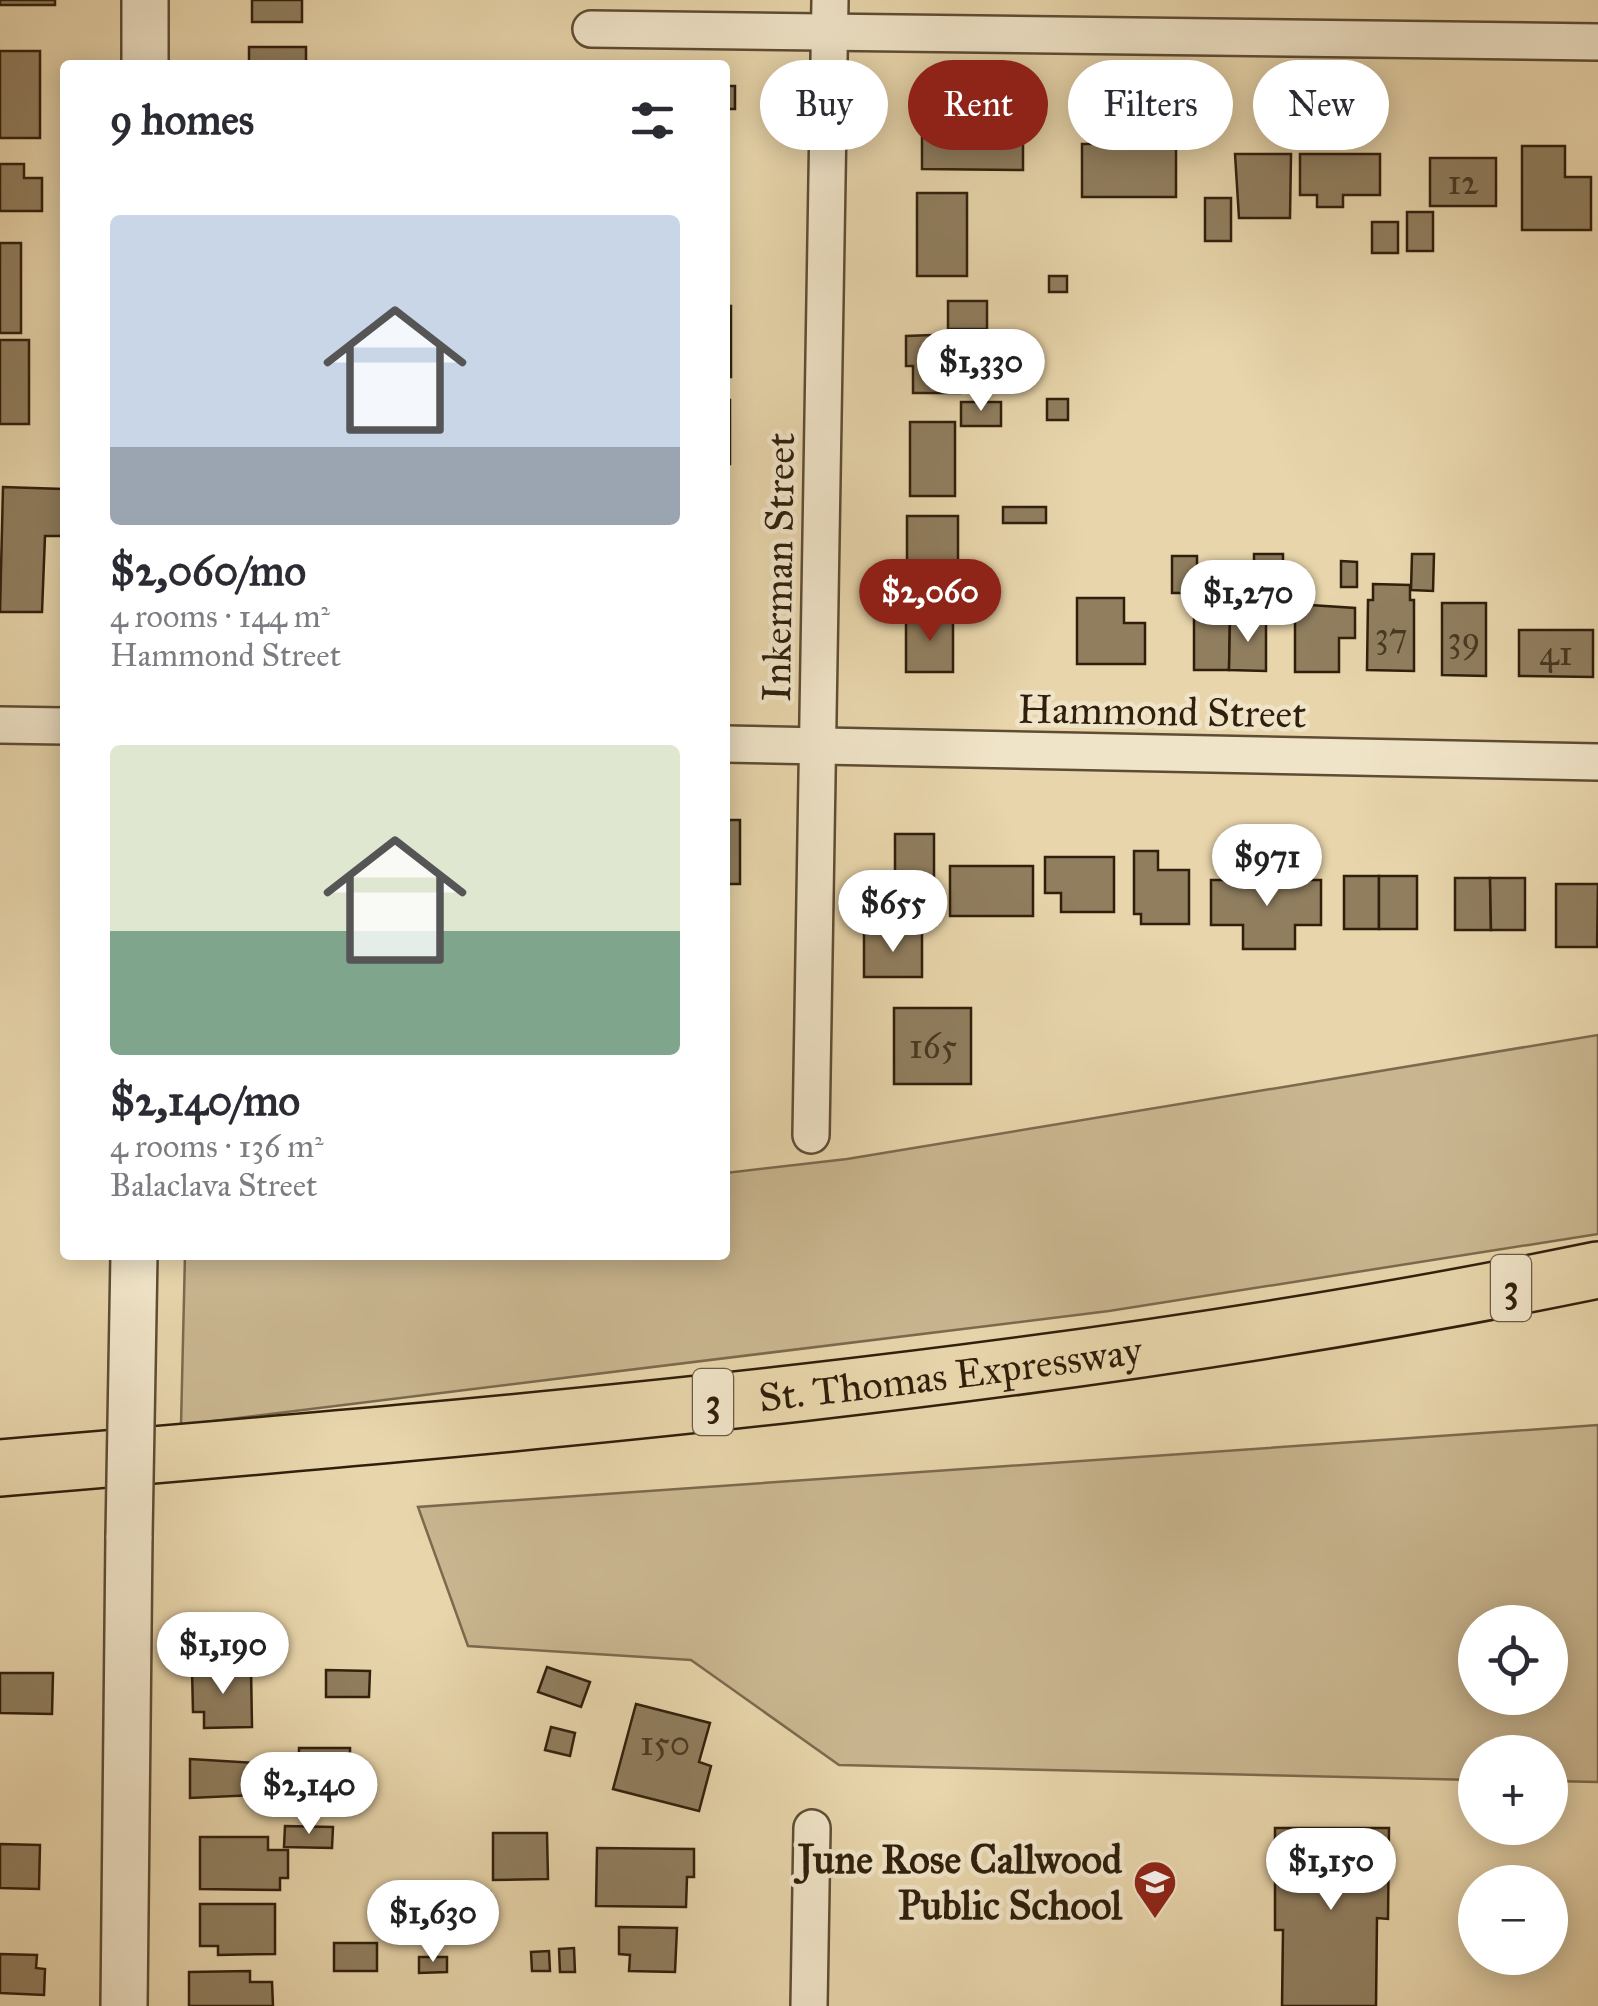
<!DOCTYPE html>
<meta charset="utf-8">
<style>
body{margin:0;font-family:"IM FELL Great Primer",serif;background:#f7f7f7;color:#2b2b33;height:100vh;display:flex;flex-direction:column;font-size:38px;white-space:nowrap}
*{box-sizing:border-box;margin:0}
p{font-size:32px;color:#7c7c81}
.icon{flex:none;width:55px;height:55px;fill:none;stroke:currentColor;stroke-width:2;stroke-linecap:round;stroke-linejoin:round}
.map{position:relative;flex:1;overflow:hidden}
.drawer{position:absolute;left:60px;top:60px;width:670px;height:1200px;display:flex;flex-direction:column;background:#fff;border-radius:10px;box-shadow:0 5px 25px #0003}
.drawer>*{flex:none}
.hud{position:absolute;left:760px;top:60px;width:688px;height:90px;display:flex;gap:20px}
.tools{position:absolute;left:1458px;top:1605px;display:grid;gap:20px}
.tools a{display:grid;place-items:center;width:110px;height:110px;border-radius:50%;background:#fff;box-shadow:0 5px 25px #0003;font-size:50px}
.price{position:absolute;translate:-50% -85px;padding:0 22px;border-radius:35px;background:#fff;color:#222;font-size:32px;line-height:65px;filter:drop-shadow(0 2px 5px #0008)}
.price::after{content:'';position:absolute;left:50%;top:60px;width:30px;height:22px;margin-left:-15px;background:inherit;clip-path:polygon(0 0,100% 0,50% 100%)}
.price.current{background:#8f2418;color:#fff}
ul{padding:0;list-style:none}
li{display:grid;align-content:center;gap:20px;height:530px;padding:0 50px}
li span{display:grid;place-items:center;height:310px;border-radius:10px;color:#555}
li>.icon{margin-inline-start:auto}
span .icon{width:180px;height:180px;fill:#fffc;stroke-width:1}
li b{font-size:42px}
h2{display:flex;justify-content:space-between;align-items:center;height:120px;padding:0 50px;font-size:42px}
.tag{padding:0 35px;border-radius:45px;background:#fff;box-shadow:0 5px 25px #0003;font-size:35px;line-height:90px}
.tag.current{background:#8f2418;color:#fff}
.map>svg:first-child{display:block}
</style>
<div class="map">
<svg width="1598" height="2006" viewBox="0 0 1598 2006">
<rect width="100%" height="100%" fill="#e8d5ab"/>
<filter id="stains"><feTurbulence type="fractalNoise" baseFrequency=".002" numOctaves="4"/><feColorMatrix values="0 0 0 0 .2 0 0 0 0 .09 0 0 0 0 .02 0 0 0 .5 -.17"/></filter>
<radialGradient id="worn" r=".72"><stop offset=".6" stop-color="#630" stop-opacity="0"/><stop offset="1" stop-color="#630" stop-opacity=".3"/></radialGradient>
<g fill="#c9b690" stroke="#7c6a4e" stroke-width="2.5" fill-rule="evenodd">
<polygon points="1598,1035 1598,1234 1109,1311 181,1425 185,1255 725,1255 725,1173 847,1159"/>
<path d="M1598,1425v357l-48,-1v-29h-75v28l-636,-15 -148,-105 -223,-14 -50,-139zM1475,1622h75v76h-75z"/>
</g>
<g fill="#907e5f" stroke="#301f0c" stroke-width="2.5">
<rect x="0" y="0" width="55" height="5"/>
<rect x="252" y="0" width="50" height="22"/>
<polygon points="249,47 306,47 306,64 320,65 249,65"/>
<rect x="0" y="51" width="40" height="87"/>
<polygon points="725,86 735,86 735,109 728,109 728,174"/>
<polygon points="922,124 984,124 984,136 1023,136 1023,170 922,169"/>
<rect x="1082" y="144" width="94" height="53"/>
<polygon points="1522,146 1565,146 1565,177 1591,177 1591,230 1522,230"/>
<polygon points="1235,154 1291,154 1290,218 1239,218"/>
<polygon points="1300,154 1380,154 1380,195 1343,195 1343,207 1317,207 1317,195 1300,195"/>
<rect x="1430" y="158" width="66" height="48"/>
<polygon points="0,164 24,164 24,178 42,178 42,211 0,211"/>
<rect x="917" y="193" width="50" height="83"/>
<rect x="1205" y="198" width="26" height="43"/>
<rect x="1407" y="212" width="26" height="39"/>
<rect x="1372" y="222" width="26" height="31"/>
<rect x="0" y="243" width="21" height="90"/>
<rect x="1049" y="276" width="18" height="16"/>
<rect x="948" y="301" width="39" height="28"/>
<rect x="725" y="306" width="6" height="71"/>
<polygon points="960,334 960,393 913,393 913,366 906,366 906,336"/>
<rect x="0" y="340" width="29" height="84"/>
<rect x="1047" y="399" width="21" height="21"/>
<rect x="725" y="400" width="5" height="64"/>
<rect x="961" y="402" width="40" height="24"/>
<rect x="910" y="422" width="45" height="74"/>
<polygon points="3,487 63,489 63,536 45,536 42,612 0,612"/>
<rect x="1003" y="507" width="43" height="16"/>
<polygon points="907,516 958,516 958,575 972,575 972,603 907,604"/>
<rect x="1254" y="554" width="29" height="39"/>
<polygon points="1412,554 1434,554 1433,591 1411,590"/>
<rect x="1172" y="556" width="25" height="37"/>
<polygon points="1341,561 1357,562 1357,587 1341,587"/>
<polygon points="1373,584 1410,585 1410,600 1414,600 1414,671 1367,670 1368,600 1373,600"/>
<polygon points="1077,598 1124,598 1124,623 1145,623 1145,664 1077,664"/>
<polygon points="1442,603 1486,603 1486,676 1442,675"/>
<polygon points="1295,604 1355,608 1355,638 1339,638 1339,672 1295,672"/>
<rect x="906" y="615" width="47" height="57"/>
<polygon points="1194,619 1230,619 1229,670 1194,670"/>
<polygon points="1230,619 1266,619 1266,671 1229,670"/>
<polygon points="1519,630 1593,630 1593,677 1519,676"/>
<rect x="725" y="820" width="15" height="64"/>
<rect x="895" y="834" width="39" height="61"/>
<polygon points="1134,851 1158,851 1158,870 1189,870 1189,924 1141,924 1141,914 1134,914"/>
<polygon points="1045,857 1114,857 1114,912 1061,912 1061,893 1045,893"/>
<rect x="950" y="866" width="83" height="50"/>
<rect x="1344" y="876" width="35" height="53"/>
<rect x="1379" y="876" width="38" height="53"/>
<polygon points="1455,878 1490,878 1491,930 1455,930"/>
<polygon points="1490,878 1525,878 1525,930 1491,930"/>
<polygon points="1211,880 1321,880 1321,925 1295,925 1295,949 1243,949 1243,925 1211,925"/>
<polygon points="1556,884 1598,884 1597,947 1556,947"/>
<rect x="864" y="933" width="58" height="44"/>
<rect x="894" y="1008" width="77" height="76"/>
<polygon points="547,1667 590,1682 581,1707 538,1692"/>
<polygon points="251,1668 252,1727 204,1728 204,1712 193,1712 192,1669"/>
<polygon points="326,1670 370,1671 369,1697 326,1697"/>
<polygon points="0,1673 53,1673 52,1714 0,1713"/>
<polygon points="636,1704 710,1723 699,1762 711,1766 699,1811 613,1789"/>
<polygon points="551,1727 575,1733 570,1756 545,1750"/>
<rect x="299" y="1748" width="51" height="39"/>
<polygon points="190,1759 275,1764 275,1794 190,1798"/>
<polygon points="285,1826 333,1827 332,1848 284,1847"/>
<polygon points="1275,1828 1389,1828 1388,1919 1377,1918 1376,2006 1282,2006 1283,1930 1275,1930"/>
<polygon points="493,1833 547,1833 548,1879 493,1880"/>
<polygon points="200,1837 268,1837 268,1850 288,1850 288,1878 280,1878 280,1890 200,1889"/>
<polygon points="0,1844 40,1845 39,1889 0,1888"/>
<polygon points="597,1848 694,1849 694,1877 687,1877 686,1907 596,1906"/>
<polygon points="473,1891 490,1892 489,1909 472,1909"/>
<polygon points="200,1904 275,1904 275,1954 218,1955 218,1946 200,1946"/>
<polygon points="619,1927 677,1928 675,1972 629,1971 630,1955 619,1954"/>
<rect x="334" y="1943" width="43" height="28"/>
<polygon points="574,1948 575,1972 560,1972 559,1949"/>
<polygon points="549,1951 550,1971 532,1971 531,1952"/>
<polygon points="0,1954 37,1955 36,1968 45,1969 44,1995 0,1993"/>
<polygon points="419,1957 447,1957 447,1972 419,1973"/>
<polygon points="250,1971 250,1982 272,1982 273,2006 189,2006 189,1972"/>
</g>
<g fill="none" stroke-linecap="round" stroke-linejoin="round">
<g stroke="#5e4c34" stroke-width="40">
<g id="minor">
<polyline points="591,29 1598,42"/>
<polyline points="0,725 65,726"/>
<polyline points="725,744 1598,762"/>
<polyline points="811,1135 830,0"/>
<polyline points="809,2006 812,1828"/>
</g>
</g>
<g stroke="#5e4c34" stroke-width="50">
<g id="tertiary">
<polyline points="145,65 145,0"/>
<polyline points="124,2006 129,1536"/>
</g>
</g>
<g stroke="#301f0c" stroke-width="60">
<g id="motorway">
<path id="s1" d="M0,1468c535,-45 1072,-90 1598,-198"/>
</g>
</g>
<use href="#minor" stroke="#f0e4c8" stroke-width="35"/>
<use href="#tertiary" stroke="#f0e4c8" stroke-width="45"/>
<use href="#motorway" stroke="#e8d5ab" stroke-width="55"/>
<g stroke="#5e4c34" stroke-width="50" stroke-linecap="butt">
<polyline id="tertiary-bridge" points="129,1536 134,1255"/>
</g>
<use href="#tertiary-bridge" stroke="#f0e4c8" stroke-width="45"/>
</g>
<defs>
<g id="school-pin" transform="scale(2.25)"><path d="M0 17L-7.5 6A9.5 9.5 0 1 1 7.5 6Z" fill="#8f2418" stroke="#f0e4c8"/><path d="M0-5L7-2L0 1L-7-2ZM-4 1L0 2.5L4 1V4Q0 6-4 4Z" fill="#fff"/></g>
</defs>
<g fill-rule="evenodd">
<use href="#school-pin" x="1155" y="1882"/>
</g>
<g text-anchor="middle" stroke-width="9" stroke-linejoin="round" paint-order="stroke">
<g font-size="35" fill="#483721">
<text x="1463" y="194">12</text>
<text x="1391" y="647">37</text>
<text x="1464" y="651">39</text>
<text x="1556" y="665">41</text>
<text x="933" y="1058">165</text>
<text x="665" y="1755">150</text>
</g>
<g fill="#f0e4c8" stroke="#6a5a44" stroke-width="2.5">
<rect x="1491" y="1255" width="40" height="66" rx="8"/>
<rect x="693" y="1369" width="40" height="66" rx="8"/>
</g>
<g font-size="38" font-weight="bold" fill="#301f0c">
<text x="1511" y="1301">3</text>
<text x="713" y="1415">3</text>
</g>
<g font-size="40" fill="#301f0c" stroke="#f0e4c8">
<text transform="translate(778 567) rotate(-89)" y="14">Inkerman Street</text>
<text transform="translate(1162 711) rotate(1)" y="14">Hammond Street</text>
<text dy="14" stroke="none"><textPath href="#s1" startOffset="955">St. Thomas Expressway</textPath></text>
</g>
<g font-size="40" font-weight="bold" fill="#301f0c" stroke="#f0e4c8" text-anchor="end">
<text x="1122" y="1873">June Rose Callwood<tspan x="1122" dy="46">Public School</tspan></text>
</g>
</g>
<rect width="100%" height="100%" filter="url(#stains)"/>
<rect width="100%" height="100%" fill="url(#worn)"/>
</svg>
<div class="tools">
<a><svg class="icon" aria-label="locate" viewBox="0 0 24 24"><circle cx="12" cy="12" r="6"/><path d="M12 2v4M12 18v4M2 12h4M18 12h4"/></svg></a>
<a>+</a>
<a>−</a>
</div>
<b class="price" style="left:981px;top:414px">$1,330</b>
<b class="price current" style="left:930px;top:644px">$2,060</b>
<b class="price" style="left:1248px;top:645px">$1,270</b>
<b class="price" style="left:1267px;top:909px">$971</b>
<b class="price" style="left:893px;top:955px">$655</b>
<b class="price" style="left:223px;top:1697px">$1,190</b>
<b class="price" style="left:309px;top:1837px">$2,140</b>
<b class="price" style="left:1331px;top:1913px">$1,150</b>
<b class="price" style="left:433px;top:1965px">$1,630</b>
<div class="hud">
<a class="tag">Buy</a>
<a class="tag current">Rent</a>
<a class="tag">Filters</a>
<a class="tag">New</a>
</div>
<section class="drawer">
<h2>9 homes<svg class="icon" aria-label="filters" viewBox="0 0 24 24"><path d="M4 7h16M4 17h16"/><circle cx="9" cy="7" r="2"/><circle cx="15" cy="17" r="2"/></svg></h2>
<ul>
<li><span style="background:linear-gradient(#c9d6e8 75%,#9aa5b1 0)"><svg class="icon" aria-label="home" viewBox="0 0 24 24"><path d="M3 11l9-7 9 7M6 9v11h12V9"/></svg></span><div><b>$2,060/mo</b><p>4 rooms · 144 m²</p><p>Hammond Street</p></div></li>
<li><span style="background:linear-gradient(#dfe7d0 60%,#7fa58c 0)"><svg class="icon" aria-label="home" viewBox="0 0 24 24"><path d="M3 11l9-7 9 7M6 9v11h12V9"/></svg></span><div><b>$2,140/mo</b><p>4 rooms · 136 m²</p><p>Balaclava Street</p></div></li>
</ul>
</section>
</div>
